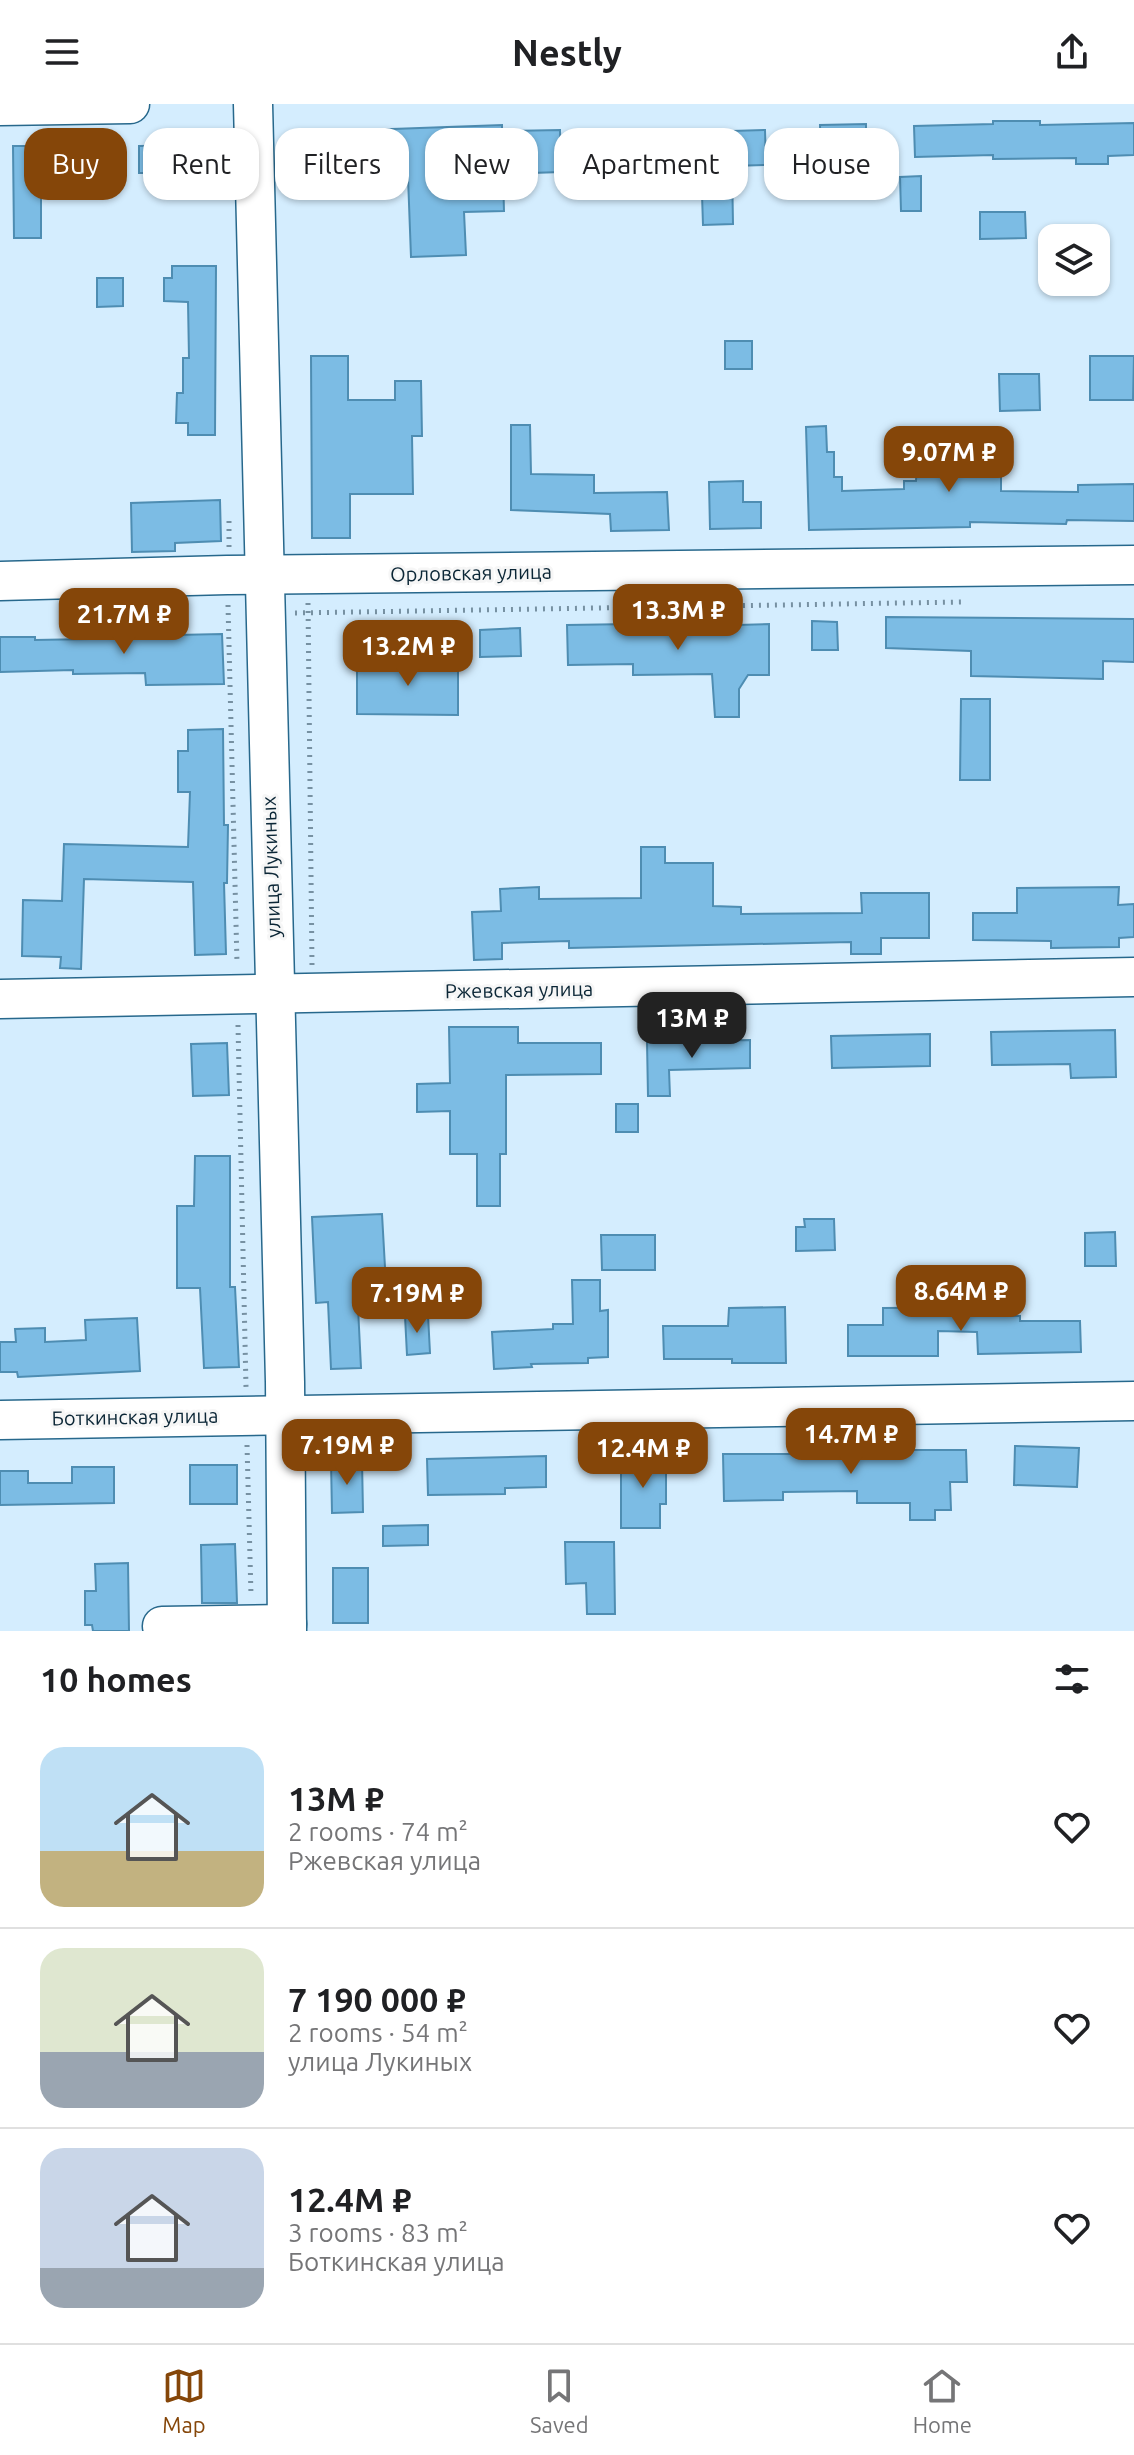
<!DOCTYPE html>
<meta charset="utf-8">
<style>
body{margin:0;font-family:Ubuntu,sans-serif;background:#f6f6f6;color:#202124;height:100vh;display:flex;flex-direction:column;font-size:30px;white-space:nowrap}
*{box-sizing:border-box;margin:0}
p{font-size:26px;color:#757577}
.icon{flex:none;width:44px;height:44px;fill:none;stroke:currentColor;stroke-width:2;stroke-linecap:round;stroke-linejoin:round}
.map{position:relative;height:1527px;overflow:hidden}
.drawer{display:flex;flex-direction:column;background:#fff;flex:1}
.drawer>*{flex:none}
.hud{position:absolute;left:24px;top:24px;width:1086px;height:72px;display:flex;gap:16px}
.buttons{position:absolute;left:1038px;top:120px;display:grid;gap:16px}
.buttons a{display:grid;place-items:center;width:72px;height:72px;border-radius:16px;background:#fff;box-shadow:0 2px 6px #0004;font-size:40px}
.price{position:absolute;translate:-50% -68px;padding:0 18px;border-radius:16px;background:#854609;color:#fff;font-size:26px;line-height:52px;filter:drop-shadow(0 2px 4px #0008)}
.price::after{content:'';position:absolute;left:50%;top:48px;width:24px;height:18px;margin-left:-12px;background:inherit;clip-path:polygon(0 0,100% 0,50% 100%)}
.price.selected{background:#222;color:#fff}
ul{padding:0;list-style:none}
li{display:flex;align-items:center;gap:24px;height:200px;padding:0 40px}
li+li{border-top:2px solid #e0e0e0}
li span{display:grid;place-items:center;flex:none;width:224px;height:160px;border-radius:24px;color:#555}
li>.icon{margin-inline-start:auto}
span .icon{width:96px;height:96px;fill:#fffc;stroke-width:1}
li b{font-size:34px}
h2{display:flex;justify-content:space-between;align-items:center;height:96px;padding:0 40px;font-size:34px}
.chip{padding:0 28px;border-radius:24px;background:#fff;box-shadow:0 2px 6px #0004;font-size:28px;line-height:72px}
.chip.selected{background:#854609;color:#fff}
header{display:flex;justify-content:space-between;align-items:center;height:104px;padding:0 40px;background:#fff;font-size:36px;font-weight:600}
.tabs{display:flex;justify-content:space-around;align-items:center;height:112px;border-top:2px solid #e0e0e0;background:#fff;font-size:22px;color:#757577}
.tabs a{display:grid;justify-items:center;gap:4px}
.tabs .selected{color:#854609}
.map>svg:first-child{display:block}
</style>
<header><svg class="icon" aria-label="menu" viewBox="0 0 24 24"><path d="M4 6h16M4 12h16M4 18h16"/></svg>Nestly<svg class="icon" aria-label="share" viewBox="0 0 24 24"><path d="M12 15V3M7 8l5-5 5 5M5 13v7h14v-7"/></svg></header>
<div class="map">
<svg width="1134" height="1527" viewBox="0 0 1134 1527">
<rect width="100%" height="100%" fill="#d4edfe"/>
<g fill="#7cbce4" stroke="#4e8db2" stroke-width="2">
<polygon points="993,17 1040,17 1040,21 1134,19 1134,51 1108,52 1108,60 1076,60 1076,54 993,55 993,51 915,53 914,22 993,20"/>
<polygon points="866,20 866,56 821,57 820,21"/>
<polygon points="502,21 502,27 560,26 561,68 503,70 504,107 464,108 466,151 411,153 408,73 393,65 367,66 365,26"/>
<polygon points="667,25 667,29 765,26 766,61 732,62 733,120 703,121 701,60 602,63 600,28"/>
<polygon points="42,37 85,37 85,70 41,70 41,134 14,134 13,42 42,42"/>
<polygon points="205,41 205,89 169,89 169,69 139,69 139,42"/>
<polygon points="921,72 921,107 901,107 900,73"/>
<polygon points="980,108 1025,108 1026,134 980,135"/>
<polygon points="172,162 216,162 215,331 188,331 188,319 176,319 177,289 183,289 183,254 189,254 188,198 164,197 164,174 172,174"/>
<polygon points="97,174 123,174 123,202 97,203"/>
<rect x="725" y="237" width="27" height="28"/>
<polygon points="311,252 348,252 348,296 395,296 395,277 421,277 422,332 412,332 413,390 350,390 350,434 312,434"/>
<polygon points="1090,252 1134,252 1133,296 1090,296"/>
<polygon points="999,270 1039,270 1040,306 1000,307"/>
<polygon points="511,321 530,321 531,370 594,371 594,389 667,388 669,426 611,427 610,410 511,406"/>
<polygon points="826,322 827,348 834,348 834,373 842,373 842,387 904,385 904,377 916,377 919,323 947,325 946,352 1001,352 1001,387 1078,388 1078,381 1134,380 1134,417 1067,416 1066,420 970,418 970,423 809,426 806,323"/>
<polygon points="743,377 743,398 761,398 761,424 710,425 709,378"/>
<polygon points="220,396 221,437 175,439 175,447 132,448 131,399"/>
<polygon points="632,511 664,511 664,523 769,520 769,571 748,571 739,585 739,613 715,613 712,570 633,571 633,560 568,561 567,521 632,520"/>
<polygon points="886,513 1134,515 1134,558 1103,557 1103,575 971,572 971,547 886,544"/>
<polygon points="812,517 837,518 838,546 812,546"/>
<polygon points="176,519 176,531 222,530 224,580 146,581 145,569 73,570 73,566 0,568 0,533 35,533 35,536 144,534 144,520"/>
<polygon points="520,524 521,552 480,553 480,526"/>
<polygon points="357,558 458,558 458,611 357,610"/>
<polygon points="961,595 990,595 990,676 960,676"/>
<polygon points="223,625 224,721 228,721 227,779 224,779 226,850 195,851 193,778 84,775 81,865 60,864 61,853 22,852 23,796 62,797 64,740 188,743 190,688 178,688 178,647 188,647 188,626"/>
<polygon points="641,743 665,743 665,759 713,759 713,802 741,803 741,810 862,809 861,789 929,789 929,834 881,834 881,850 851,850 851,838 569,844 569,837 502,839 502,855 474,856 472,808 501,807 500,785 539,783 539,795 641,794"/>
<polygon points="1119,783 1118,801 1134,800 1134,833 1119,834 1119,843 1051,844 1051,837 973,836 973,809 1017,809 1017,784"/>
<polygon points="449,923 518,923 518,939 601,939 601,970 506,971 506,1050 500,1050 500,1102 477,1102 477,1050 450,1050 450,1007 417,1008 417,980 450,979"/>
<polygon points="1115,926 1116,973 1071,974 1070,960 992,961 991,928"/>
<polygon points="930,930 930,962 832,964 831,932"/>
<polygon points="750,936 750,964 669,966 670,992 648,992 647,938"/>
<polygon points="227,939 229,991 193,992 191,940"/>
<rect x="616" y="1000" width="22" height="28"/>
<polygon points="195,1052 230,1052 230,1183 235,1183 239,1263 204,1264 200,1184 177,1184 177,1102 194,1102"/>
<polygon points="382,1110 386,1181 357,1183 361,1264 331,1265 328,1198 316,1199 312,1113"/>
<polygon points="804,1115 834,1115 835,1146 796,1147 796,1123 805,1123"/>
<polygon points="1115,1128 1116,1162 1085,1162 1085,1129"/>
<polygon points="601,1131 655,1131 655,1166 602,1166"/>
<polygon points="572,1176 600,1176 600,1207 608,1206 608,1253 588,1254 588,1259 531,1260 532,1263 494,1265 492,1228 553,1225 553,1220 573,1220"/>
<polygon points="785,1203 786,1259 732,1259 732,1255 664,1255 663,1222 728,1222 729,1204"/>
<polygon points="1004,1203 1004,1212 1020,1212 1020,1217 1080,1217 1081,1248 978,1250 977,1228 938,1227 938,1252 848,1252 848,1221 883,1221 883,1204"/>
<polygon points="428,1211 430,1249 407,1251 405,1212"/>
<polygon points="137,1214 140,1267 18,1273 17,1268 0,1268 0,1238 16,1238 15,1225 45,1224 45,1238 86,1236 85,1216"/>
<polygon points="1015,1342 1079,1344 1077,1383 1014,1381"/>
<polygon points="806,1346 966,1346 967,1378 950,1378 951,1406 935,1406 935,1416 910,1416 910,1399 857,1399 857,1387 783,1388 783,1396 724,1397 723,1350 806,1350"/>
<polygon points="621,1351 666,1351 666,1400 660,1400 660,1424 621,1424"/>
<polygon points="546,1352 546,1383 505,1384 505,1390 428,1391 427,1355"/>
<polygon points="331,1357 362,1357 363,1408 332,1409"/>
<rect x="190" y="1361" width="47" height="39"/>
<polygon points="72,1363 114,1363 114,1399 0,1401 0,1367 28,1367 28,1379 72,1379"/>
<polygon points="428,1421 428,1441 383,1442 383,1422"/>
<polygon points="565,1438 614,1438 615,1510 587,1510 586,1479 566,1480"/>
<polygon points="235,1440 237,1499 202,1499 201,1441"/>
<polygon points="128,1459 129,1527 93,1527 92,1521 85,1521 85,1487 96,1487 95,1460"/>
<rect x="333" y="1464" width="35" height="55"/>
</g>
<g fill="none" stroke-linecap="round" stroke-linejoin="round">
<g stroke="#27688c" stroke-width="41">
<g id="minor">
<polyline points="253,0 285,1278 287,1527"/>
<polyline points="0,2 130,0"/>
<polyline points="0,477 227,471 1134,461"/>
<polyline points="0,895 1134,873"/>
<polyline points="0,1316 1134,1297"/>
<polyline points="162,1522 287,1520"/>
</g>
</g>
<g stroke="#7791a2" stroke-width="5" stroke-dasharray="2 6" stroke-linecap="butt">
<polyline points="229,443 229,417"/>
<polyline points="308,499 312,861"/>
<polyline points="228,501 237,859"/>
<polyline points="295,509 961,498"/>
<polyline points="238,921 246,1283"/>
<polyline points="247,1341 251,1491"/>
</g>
<use href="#minor" stroke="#fff" stroke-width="38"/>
</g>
<g text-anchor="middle" stroke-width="6" stroke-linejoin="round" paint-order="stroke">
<g font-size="20" fill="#0b2636" stroke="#f6f6f6">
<text transform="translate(471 469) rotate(-1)" y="7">Орловская улица</text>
<text transform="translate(271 763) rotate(-92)" y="7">улица Лукиных</text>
<text transform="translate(519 886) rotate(-1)" y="7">Ржевская улица</text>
<text transform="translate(135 1313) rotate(-1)" y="7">Боткинская улица</text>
</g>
</g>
</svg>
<div class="buttons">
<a><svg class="icon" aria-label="layers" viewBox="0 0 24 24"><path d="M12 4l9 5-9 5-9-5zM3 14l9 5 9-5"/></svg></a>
</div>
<b class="price" style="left:949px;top:390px">9.07M ₽</b>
<b class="price" style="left:678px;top:548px">13.3M ₽</b>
<b class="price" style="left:124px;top:552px">21.7M ₽</b>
<b class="price" style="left:408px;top:584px">13.2M ₽</b>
<b class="price selected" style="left:692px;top:956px">13M ₽</b>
<b class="price" style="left:961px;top:1229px">8.64M ₽</b>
<b class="price" style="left:417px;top:1231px">7.19M ₽</b>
<b class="price" style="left:851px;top:1372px">14.7M ₽</b>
<b class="price" style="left:347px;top:1383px">7.19M ₽</b>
<b class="price" style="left:643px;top:1386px">12.4M ₽</b>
<div class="hud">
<a class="chip selected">Buy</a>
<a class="chip">Rent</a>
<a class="chip">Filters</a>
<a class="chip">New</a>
<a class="chip">Apartment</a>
<a class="chip">House</a>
</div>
</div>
<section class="drawer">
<h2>10 homes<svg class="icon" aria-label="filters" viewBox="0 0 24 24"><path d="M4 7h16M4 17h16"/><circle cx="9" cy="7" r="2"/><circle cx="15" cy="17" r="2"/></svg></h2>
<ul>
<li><span style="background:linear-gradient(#bfe0f5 65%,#c2b280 0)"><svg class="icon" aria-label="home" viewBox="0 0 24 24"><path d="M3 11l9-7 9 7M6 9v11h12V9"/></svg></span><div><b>13M ₽</b><p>2 rooms · 74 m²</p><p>Ржевская улица</p></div><svg class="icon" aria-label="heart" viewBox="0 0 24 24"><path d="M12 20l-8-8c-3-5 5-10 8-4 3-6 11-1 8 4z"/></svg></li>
<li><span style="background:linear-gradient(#dfe7d0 65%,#9aa5b1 0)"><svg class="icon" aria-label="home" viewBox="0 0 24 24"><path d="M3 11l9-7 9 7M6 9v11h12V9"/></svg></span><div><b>7 190 000 ₽</b><p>2 rooms · 54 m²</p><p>улица Лукиных</p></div><svg class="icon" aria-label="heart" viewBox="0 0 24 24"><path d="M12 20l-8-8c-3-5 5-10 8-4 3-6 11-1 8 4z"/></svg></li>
<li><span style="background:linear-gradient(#c9d6e8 75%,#9aa5b1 0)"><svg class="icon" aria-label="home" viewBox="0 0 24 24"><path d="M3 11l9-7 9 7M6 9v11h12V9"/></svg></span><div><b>12.4M ₽</b><p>3 rooms · 83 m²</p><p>Боткинская улица</p></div><svg class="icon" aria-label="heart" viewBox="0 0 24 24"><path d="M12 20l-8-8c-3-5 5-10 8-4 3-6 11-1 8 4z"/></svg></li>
</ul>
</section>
<nav class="tabs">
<a class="selected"><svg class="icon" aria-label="map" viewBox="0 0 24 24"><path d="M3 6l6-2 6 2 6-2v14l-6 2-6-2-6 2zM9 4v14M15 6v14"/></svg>Map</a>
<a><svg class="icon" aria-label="saved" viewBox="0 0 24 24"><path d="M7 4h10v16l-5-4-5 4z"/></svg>Saved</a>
<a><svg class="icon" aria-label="home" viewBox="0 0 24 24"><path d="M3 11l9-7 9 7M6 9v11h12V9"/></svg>Home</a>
</nav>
